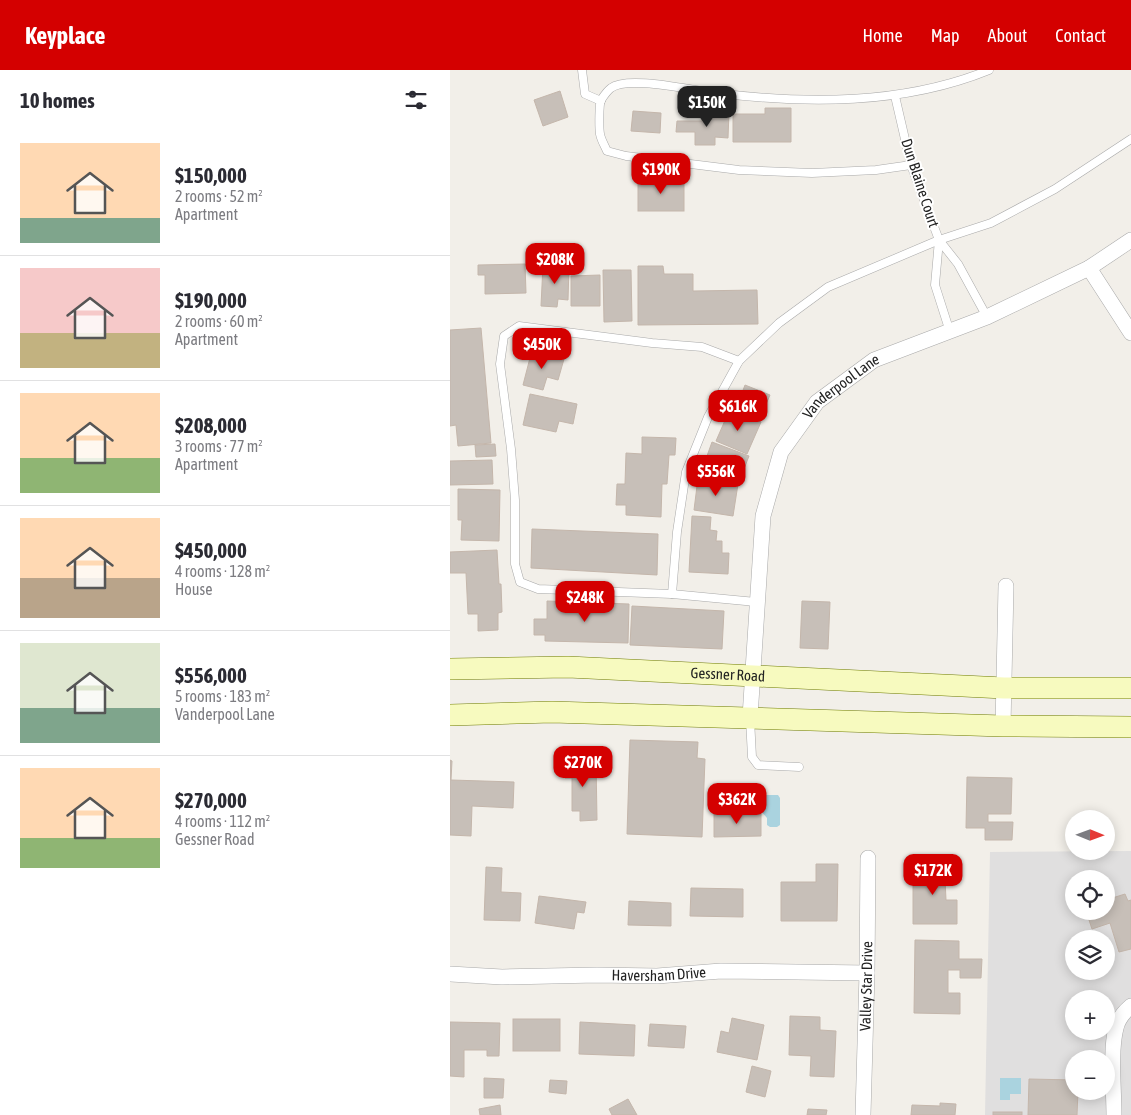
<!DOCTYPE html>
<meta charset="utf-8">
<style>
body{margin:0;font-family:"Asap Condensed",sans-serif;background:#f7f7f7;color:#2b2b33;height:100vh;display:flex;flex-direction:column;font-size:19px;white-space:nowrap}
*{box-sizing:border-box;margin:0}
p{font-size:16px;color:#7c7c81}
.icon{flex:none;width:28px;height:28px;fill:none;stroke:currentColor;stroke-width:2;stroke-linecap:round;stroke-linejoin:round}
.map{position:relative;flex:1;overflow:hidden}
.sheet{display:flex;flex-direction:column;background:#fff;width:450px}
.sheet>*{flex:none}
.needle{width:32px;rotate:91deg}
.buttons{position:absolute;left:615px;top:740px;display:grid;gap:10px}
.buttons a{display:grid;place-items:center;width:50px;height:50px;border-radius:50%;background:#fff;box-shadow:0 2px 12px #0003;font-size:25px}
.price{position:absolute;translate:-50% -42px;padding:0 11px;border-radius:10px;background:#d40000;color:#fff;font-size:16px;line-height:32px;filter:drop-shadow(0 1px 2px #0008)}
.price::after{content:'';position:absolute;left:50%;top:30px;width:15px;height:11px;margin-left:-8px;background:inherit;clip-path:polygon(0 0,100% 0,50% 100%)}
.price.active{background:#222;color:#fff}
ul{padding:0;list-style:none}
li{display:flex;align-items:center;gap:15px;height:125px;padding:0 20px}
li+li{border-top:1px solid #e1e1e2}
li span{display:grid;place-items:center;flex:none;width:140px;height:100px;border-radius:0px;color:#555}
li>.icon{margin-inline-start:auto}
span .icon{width:60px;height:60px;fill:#fffc;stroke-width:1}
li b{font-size:21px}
h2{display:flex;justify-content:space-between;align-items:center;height:60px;padding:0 20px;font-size:21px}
header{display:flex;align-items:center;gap:30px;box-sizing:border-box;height:70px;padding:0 25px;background:#d40000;color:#fff}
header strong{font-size:24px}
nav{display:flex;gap:28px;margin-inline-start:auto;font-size:18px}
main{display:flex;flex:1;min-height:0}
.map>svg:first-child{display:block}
</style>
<header>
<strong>Keyplace</strong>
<nav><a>Home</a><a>Map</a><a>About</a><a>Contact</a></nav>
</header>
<main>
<section class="sheet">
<h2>10 homes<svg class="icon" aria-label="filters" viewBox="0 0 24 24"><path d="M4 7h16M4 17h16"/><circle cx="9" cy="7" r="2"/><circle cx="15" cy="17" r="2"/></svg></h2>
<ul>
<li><span style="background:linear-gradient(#ffd9b3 75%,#7fa58c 0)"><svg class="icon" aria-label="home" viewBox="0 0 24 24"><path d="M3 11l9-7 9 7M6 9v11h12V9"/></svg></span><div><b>$150,000</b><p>2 rooms · 52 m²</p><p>Apartment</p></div></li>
<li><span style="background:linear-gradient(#f6c9c9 65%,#c2b280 0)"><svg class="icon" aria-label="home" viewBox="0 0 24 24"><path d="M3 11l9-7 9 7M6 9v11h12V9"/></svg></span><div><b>$190,000</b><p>2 rooms · 60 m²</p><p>Apartment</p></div></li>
<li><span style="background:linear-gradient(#ffd9b3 65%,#8fb573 0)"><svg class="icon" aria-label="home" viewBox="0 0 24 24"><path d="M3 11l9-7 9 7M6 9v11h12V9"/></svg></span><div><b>$208,000</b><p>3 rooms · 77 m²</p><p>Apartment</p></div></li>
<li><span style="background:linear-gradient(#ffd9b3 60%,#b9a48a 0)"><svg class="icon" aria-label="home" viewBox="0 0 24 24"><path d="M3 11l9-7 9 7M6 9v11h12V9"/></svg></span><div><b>$450,000</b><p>4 rooms · 128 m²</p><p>House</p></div></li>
<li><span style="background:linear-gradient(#dfe7d0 65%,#7fa58c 0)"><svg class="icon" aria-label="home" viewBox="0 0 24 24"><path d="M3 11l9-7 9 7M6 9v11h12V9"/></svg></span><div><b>$556,000</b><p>5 rooms · 183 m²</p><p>Vanderpool Lane</p></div></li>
<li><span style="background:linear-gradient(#ffd9b3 70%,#8fb573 0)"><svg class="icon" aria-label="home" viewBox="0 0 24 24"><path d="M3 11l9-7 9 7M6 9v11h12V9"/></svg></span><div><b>$270,000</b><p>4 rooms · 112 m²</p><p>Gessner Road</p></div></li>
</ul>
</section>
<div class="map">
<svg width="681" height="1045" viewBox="0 0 681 1045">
<rect width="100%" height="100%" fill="#f2efe9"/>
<path fill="#e0dfdf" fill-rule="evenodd" d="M681,781v264h-146l5,-263zM624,809h32v32h-32zM624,869h32v32h-32zM624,929h32v32h-32zM624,989h32v32h-32z"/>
<g fill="#aad3df">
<polygon points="314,725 328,725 330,728 330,755 327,757 320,757 317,755 317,748 311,741 311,727"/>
<polygon points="550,1008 571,1008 571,1024 560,1024 560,1030 550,1030"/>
</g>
<g fill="#c7bfb8" stroke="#c4b6ab">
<polygon points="110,21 118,47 93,56 84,30"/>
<polygon points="315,38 341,38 341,72 283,72 283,44 315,44"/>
<polygon points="183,41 211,43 210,63 181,61"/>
<polygon points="252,42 279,42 278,68 265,67 265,75 245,75 245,62 226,62 227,51 252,51"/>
<rect x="188" y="110" width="46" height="31"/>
<polygon points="75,194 76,223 35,224 35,205 28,205 28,195"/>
<polygon points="93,195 119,197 118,230 108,229 107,237 91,236"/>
<polygon points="188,196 213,196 214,204 243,204 243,221 307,220 308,254 188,255"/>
<polygon points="153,200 181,200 182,251 154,252"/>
<polygon points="150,205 150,236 121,236 121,206"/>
<polygon points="31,258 41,373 8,376 6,355 0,356 0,260"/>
<polygon points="82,280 114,289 108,310 97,307 93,320 73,315"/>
<polygon points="295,315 320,325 313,341 289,331"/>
<polygon points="80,324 127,334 123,354 109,351 106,362 73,355"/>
<polygon points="280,339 311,352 297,384 266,371"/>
<polygon points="192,367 226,368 225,385 219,385 217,414 212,414 211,447 176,445 176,435 166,435 167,414 175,414 176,383 192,384"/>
<polygon points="262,372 299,386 288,414 252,400"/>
<polygon points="45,374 46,386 26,387 25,375"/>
<polygon points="42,390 43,414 0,415 0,391"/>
<polygon points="248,408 288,414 283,446 244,440"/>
<polygon points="8,419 50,420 49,471 11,470 12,450 8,450"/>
<polygon points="242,446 261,447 260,460 267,461 266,471 272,471 272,483 279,483 278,504 239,502"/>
<polygon points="82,459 208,464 207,505 81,498"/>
<polygon points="47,480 49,514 51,514 52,542 48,543 48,560 28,561 28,544 18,544 16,503 0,503 0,482"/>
<polygon points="97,531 179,534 178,573 95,571 95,565 84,565 84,549 97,549"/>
<polygon points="352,531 380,532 378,579 350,578"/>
<polygon points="182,536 274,541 272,579 180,575"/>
<polygon points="180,670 248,672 247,688 255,689 252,767 177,764"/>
<polygon points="0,690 2,691 1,710 64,712 63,738 22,736 21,766 0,765"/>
<polygon points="146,690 147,750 130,751 130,741 122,741 122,708 115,708 115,691"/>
<polygon points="517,707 562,708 561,744 538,744 538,752 563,752 562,770 535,770 535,758 516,758"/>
<polygon points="264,744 311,744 311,766 264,767"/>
<polygon points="366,794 388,794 387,851 331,851 331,812 366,812"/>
<polygon points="463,796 501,796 501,809 495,809 496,830 507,830 507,854 463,854"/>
<polygon points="36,797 52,798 51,822 71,823 70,851 34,850"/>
<polygon points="241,818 293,819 293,847 240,846"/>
<polygon points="675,824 678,831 681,830 681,879 669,882 660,853 642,859 636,841 656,841 656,830"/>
<polygon points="89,826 136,832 134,843 127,842 124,859 85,853"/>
<polygon points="179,831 221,833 221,856 178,855"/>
<polygon points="465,870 509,871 509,889 532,889 531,908 510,908 510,900 498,900 498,923 510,923 510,944 464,943"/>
<polygon points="340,946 370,947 370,960 386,961 384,1007 360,1006 361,986 339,985"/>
<polygon points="282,948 314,955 307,990 267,982 271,961 279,963"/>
<rect x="63" y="949" width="47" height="32"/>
<polygon points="0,952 50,953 49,986 37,986 37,980 14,980 14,1007 0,1006"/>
<polygon points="130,952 185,955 184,986 129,984"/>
<polygon points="200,954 236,956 234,978 198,976"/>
<polygon points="302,996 321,1001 315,1027 296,1022"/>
<polygon points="34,1008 54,1009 53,1028 34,1028"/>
<polygon points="579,1009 624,1010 624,1021 628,1021 627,1045 578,1045"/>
<polygon points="100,1010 117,1011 116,1024 99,1022"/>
<polygon points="178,1029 187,1045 162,1045 159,1039"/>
<polygon points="490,1033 506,1034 505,1045 461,1045 462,1035 490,1036"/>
<polygon points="50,1035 51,1045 30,1045 29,1039"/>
<polygon points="358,1039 377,1040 376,1045 357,1045"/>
<rect x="543" y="1042" width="29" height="3"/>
</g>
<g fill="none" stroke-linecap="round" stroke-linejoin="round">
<g stroke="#a9a9a9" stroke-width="9">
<g id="service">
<polyline points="132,0 135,24 151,31"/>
<polyline points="445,26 461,95 489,170 508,194 537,247"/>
<path d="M461,95l-35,5 -64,3 -73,-3 -113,-14 -19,-5c-2,-5 -6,-11 -7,-17 -1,-6 -1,-30 1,-34 2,-3 7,-10 10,-12 17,-13 82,3 105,5 90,11 187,12 273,-23"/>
<polyline points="489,170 485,215 500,262"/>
<polyline points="289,291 252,277 202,273 69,256 54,266 50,294 61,379 65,430 65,494 70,512 88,519 222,524 306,532"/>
<polyline points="222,524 227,462 236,402 258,347 289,291 329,253 378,217 489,170 541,153 605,119 681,69"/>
<polyline points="300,649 302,687 308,695 349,697"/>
</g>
</g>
<g stroke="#a9a9a9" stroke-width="16">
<g id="minor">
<polyline points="639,198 681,263"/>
<path id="s1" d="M300,647l13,-201 18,-64 36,-50 57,-42 113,-43 102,-49 42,-28"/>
<polyline points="553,656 556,516"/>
<path id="s2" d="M0,904l52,3 95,-2 60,1 64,-5 146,2"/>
<path id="s3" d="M413,1045l4,-142 1,-115"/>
<path d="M664,1045c0,-24 -4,-65 2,-87 2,-9 8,-16 15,-22"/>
</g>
</g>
<g stroke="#707d05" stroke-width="22">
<g id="secondary">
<path id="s4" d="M0,599l118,-2 436,21h127"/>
<polyline points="0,645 102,642 553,656 681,657"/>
</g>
</g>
<use href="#service" stroke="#fff" stroke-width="8"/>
<use href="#minor" stroke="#fff" stroke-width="15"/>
<use href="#secondary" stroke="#f7fabf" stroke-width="21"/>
</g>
<g text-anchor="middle" stroke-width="4" stroke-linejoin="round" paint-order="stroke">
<g font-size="15" fill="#222" stroke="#fff">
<text transform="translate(470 113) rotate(72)" y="5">Dun Blaine Court</text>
<text dy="5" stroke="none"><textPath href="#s1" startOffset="358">Vanderpool Lane</textPath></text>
<text dy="5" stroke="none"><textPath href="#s4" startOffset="278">Gessner Road</textPath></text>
<text dy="5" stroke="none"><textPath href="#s2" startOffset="209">Haversham Drive</textPath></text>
<text dy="5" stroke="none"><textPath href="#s3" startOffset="129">Valley Star Drive</textPath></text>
</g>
</g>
</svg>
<div class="buttons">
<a><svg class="needle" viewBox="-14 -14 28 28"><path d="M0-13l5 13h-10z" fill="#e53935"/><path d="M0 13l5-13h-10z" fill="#7c7c81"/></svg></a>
<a><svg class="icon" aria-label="locate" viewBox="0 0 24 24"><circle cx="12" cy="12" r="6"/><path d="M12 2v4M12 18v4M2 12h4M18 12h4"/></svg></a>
<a><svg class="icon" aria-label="layers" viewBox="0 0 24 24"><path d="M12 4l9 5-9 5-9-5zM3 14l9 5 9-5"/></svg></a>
<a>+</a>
<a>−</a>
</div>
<b class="price active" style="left:257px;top:58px">$150K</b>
<b class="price" style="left:211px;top:125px">$190K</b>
<b class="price" style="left:105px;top:215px">$208K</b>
<b class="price" style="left:92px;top:300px">$450K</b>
<b class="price" style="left:288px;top:362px">$616K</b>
<b class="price" style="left:266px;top:427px">$556K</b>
<b class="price" style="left:135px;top:553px">$248K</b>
<b class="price" style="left:133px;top:718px">$270K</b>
<b class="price" style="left:287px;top:755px">$362K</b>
<b class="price" style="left:483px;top:826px">$172K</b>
</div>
</main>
